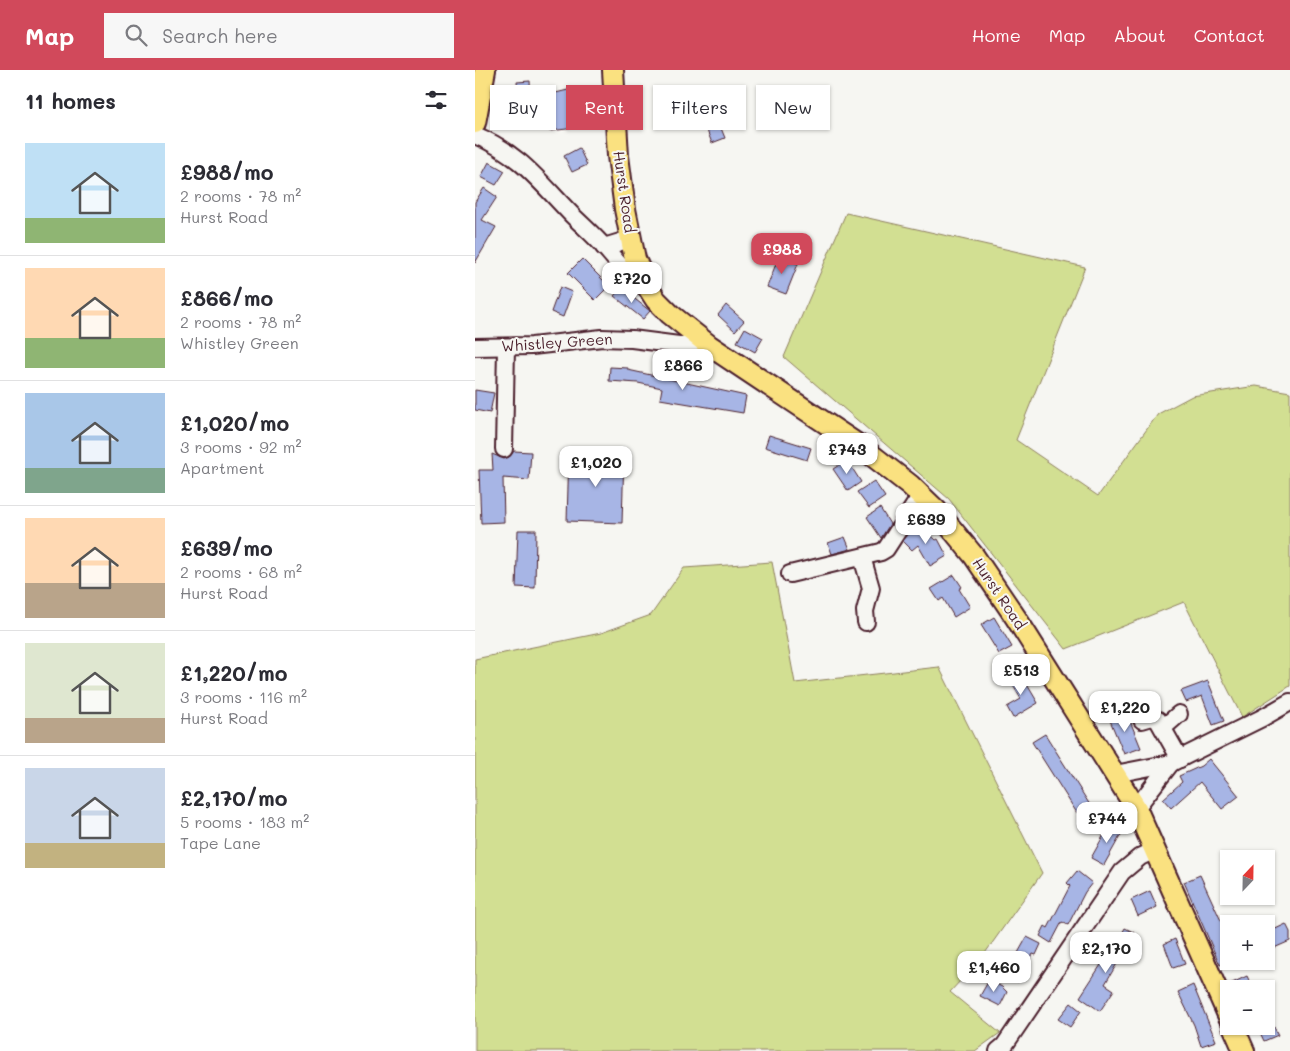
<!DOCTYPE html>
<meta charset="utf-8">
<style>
body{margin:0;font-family:Mali,sans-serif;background:#f7f7f7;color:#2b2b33;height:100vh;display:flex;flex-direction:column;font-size:19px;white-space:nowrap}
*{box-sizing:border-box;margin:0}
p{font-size:16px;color:#7c7c81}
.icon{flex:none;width:28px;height:28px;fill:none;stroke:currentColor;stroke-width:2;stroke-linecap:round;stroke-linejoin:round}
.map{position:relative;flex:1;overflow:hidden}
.drawer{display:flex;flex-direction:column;background:#fff;width:475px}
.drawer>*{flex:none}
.guide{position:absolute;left:15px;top:15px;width:475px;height:45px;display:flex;gap:10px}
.needle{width:32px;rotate:22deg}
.buttons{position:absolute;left:745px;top:780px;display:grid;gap:10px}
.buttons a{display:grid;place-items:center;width:55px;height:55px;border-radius:0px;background:#fff;box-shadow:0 1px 4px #0004;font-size:25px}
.price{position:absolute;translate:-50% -42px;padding:0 11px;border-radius:10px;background:#fff;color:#222;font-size:16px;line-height:32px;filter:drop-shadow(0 1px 2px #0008)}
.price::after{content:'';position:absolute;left:50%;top:30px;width:15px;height:11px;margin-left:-8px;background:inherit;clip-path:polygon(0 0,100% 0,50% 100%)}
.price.selected{background:#d1495b;color:#fff}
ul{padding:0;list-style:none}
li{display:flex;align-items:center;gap:15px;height:125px;padding:0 25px}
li+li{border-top:1px solid #e1e1e2}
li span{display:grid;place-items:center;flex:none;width:140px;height:100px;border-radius:0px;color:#555}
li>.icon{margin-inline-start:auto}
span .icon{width:60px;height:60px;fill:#fffc;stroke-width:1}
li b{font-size:21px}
h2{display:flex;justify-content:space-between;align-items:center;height:60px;padding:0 25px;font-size:21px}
.tag{padding:0 18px;border-radius:0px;background:#fff;box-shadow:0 1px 4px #0004;font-size:18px;line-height:45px}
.tag.selected{background:#d1495b;color:#fff}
header{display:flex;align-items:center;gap:30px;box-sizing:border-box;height:70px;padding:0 25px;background:#d1495b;color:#fff}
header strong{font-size:24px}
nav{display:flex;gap:28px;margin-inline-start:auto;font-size:18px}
.search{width:350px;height:45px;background:#f7f7f7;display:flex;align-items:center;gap:12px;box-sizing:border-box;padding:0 18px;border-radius:0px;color:#7c7c81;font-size:19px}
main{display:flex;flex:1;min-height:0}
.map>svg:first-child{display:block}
</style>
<header>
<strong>Map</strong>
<div class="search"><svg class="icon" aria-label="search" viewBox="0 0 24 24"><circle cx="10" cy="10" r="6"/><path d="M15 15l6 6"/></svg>Search here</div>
<nav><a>Home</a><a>Map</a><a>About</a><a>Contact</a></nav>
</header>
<main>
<section class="drawer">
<h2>11 homes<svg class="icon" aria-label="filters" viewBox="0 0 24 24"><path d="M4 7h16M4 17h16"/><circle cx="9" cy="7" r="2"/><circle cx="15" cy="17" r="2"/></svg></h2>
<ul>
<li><span style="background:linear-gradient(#bfe0f5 75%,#8fb573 0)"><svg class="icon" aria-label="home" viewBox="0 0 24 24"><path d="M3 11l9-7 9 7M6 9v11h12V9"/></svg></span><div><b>£988/mo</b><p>2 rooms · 78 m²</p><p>Hurst Road</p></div></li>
<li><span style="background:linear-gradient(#ffd9b3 70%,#8fb573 0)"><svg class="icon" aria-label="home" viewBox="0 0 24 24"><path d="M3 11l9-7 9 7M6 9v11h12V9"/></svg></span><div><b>£866/mo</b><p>2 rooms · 78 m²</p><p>Whistley Green</p></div></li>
<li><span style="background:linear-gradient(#a9c7e8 75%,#7fa58c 0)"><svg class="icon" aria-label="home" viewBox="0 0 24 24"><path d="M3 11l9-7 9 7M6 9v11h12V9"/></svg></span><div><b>£1,020/mo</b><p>3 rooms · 92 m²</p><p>Apartment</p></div></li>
<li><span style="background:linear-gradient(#ffd9b3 65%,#b9a48a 0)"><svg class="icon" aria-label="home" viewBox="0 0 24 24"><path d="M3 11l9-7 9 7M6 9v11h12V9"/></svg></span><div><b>£639/mo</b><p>2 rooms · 68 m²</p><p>Hurst Road</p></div></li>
<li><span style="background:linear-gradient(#dfe7d0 75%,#b9a48a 0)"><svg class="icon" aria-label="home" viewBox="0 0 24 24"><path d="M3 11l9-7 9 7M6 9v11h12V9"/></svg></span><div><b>£1,220/mo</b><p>3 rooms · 116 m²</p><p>Hurst Road</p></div></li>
<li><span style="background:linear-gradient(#c9d6e8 75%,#c2b280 0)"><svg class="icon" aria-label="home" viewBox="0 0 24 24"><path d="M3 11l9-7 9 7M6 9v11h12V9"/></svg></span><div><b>£2,170/mo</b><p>5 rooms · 183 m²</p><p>Tape Lane</p></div></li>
</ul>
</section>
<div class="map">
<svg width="815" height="981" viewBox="0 0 815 981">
<rect width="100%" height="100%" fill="#f6f6f2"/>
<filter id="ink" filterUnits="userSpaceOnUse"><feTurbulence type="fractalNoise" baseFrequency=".02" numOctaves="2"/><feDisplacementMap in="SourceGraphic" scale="10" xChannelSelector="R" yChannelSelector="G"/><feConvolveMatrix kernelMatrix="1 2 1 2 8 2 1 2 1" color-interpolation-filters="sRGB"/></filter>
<g filter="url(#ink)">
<g fill="#d2df92" stroke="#8e7f5e">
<polygon points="371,143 610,197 541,370 623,426 683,344 717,326 781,316 815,322 815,616 767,647 709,532 591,579 474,429 309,287"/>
<polygon points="297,492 320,613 464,597 567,803 508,886 475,922 525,963 500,981 0,981 0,589 126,563 176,545 209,498"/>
</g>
<g fill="#a7b5e5" stroke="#4a1f2b">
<polygon points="55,11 56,29 97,19 100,29 98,29 101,58 74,61 71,36 44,42 19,40 21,23 43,25 42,12"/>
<polygon points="235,31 250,68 237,73 222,36"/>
<polygon points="104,78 112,95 97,102 89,86"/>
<polygon points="14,92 30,101 21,115 6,107"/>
<polygon points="9,118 22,127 7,150 21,157 0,193 0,132"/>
<polygon points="304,186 323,194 311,224 292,217"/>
<polygon points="107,189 134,216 120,230 93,203"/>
<polygon points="85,217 97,222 88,247 76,242"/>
<polygon points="146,218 175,241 168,249 139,226"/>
<polygon points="251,235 269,251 260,261 243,245"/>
<polygon points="270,258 288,268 280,282 262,272"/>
<polygon points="135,297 153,298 153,300 271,326 268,343 185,329 187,318 163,313 134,311"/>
<polygon points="0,320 19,323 15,343 0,340"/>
<polygon points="294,365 336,378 332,390 290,377"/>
<polygon points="39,381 56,382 54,410 28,408 29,452 6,453 4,400 18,400 17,384 29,389 34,387"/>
<polygon points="94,383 149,385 147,453 92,451"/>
<polygon points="372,390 386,412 373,421 358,399"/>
<polygon points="399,411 410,427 394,438 382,422"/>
<polygon points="405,438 415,454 406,468 392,447"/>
<polygon points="443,453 461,470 463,469 472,486 455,496 443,475 437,480 428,471"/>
<polygon points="43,460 61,460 60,518 41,517"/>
<polygon points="370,467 375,479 357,484 353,473"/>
<polygon points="479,505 487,517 484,519 495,537 479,547 468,528 464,531 456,519"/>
<polygon points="519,547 537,577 524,584 506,555"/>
<polygon points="544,601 563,633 538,648 532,637 546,629 533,607"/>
<polygon points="733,611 749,651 738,655 727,626 711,632 706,621"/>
<polygon points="651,641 666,678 649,684 634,648"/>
<polygon points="570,664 615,735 602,743 557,672"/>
<polygon points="734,689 764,726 747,739 725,712 696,738 688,729 707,712 704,706 726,696"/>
<polygon points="635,754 648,761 629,795 616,788"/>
<polygon points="602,801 617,813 610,822 593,855 587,852 576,873 565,866 570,856 573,858 595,816 592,813"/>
<polygon points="725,805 748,855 754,853 754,891 745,895 709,812"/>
<polygon points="675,821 682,837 663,846 656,830"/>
<polygon points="811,854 815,862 815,871 799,878 792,863"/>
<polygon points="650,858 660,863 630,914 639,920 625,941 605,927 633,884 635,885"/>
<polygon points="552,867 566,874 561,885 558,884 543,912 530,906"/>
<polygon points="700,869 710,894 698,898 689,874"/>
<polygon points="772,906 778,919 754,919 753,915"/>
<polygon points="514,910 527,917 532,922 525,936 505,926"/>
<polygon points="718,915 741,971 726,976 719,955 703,922"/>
<polygon points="596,933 606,941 595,957 583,949"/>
<polygon points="791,941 803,965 789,971 782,956 791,956"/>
</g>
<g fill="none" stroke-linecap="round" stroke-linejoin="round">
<g stroke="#4a1f2b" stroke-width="20">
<g id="minor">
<path d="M0,65c44,18 65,47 97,80 11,11 23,21 33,33 13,14 23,31 42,38"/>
<polyline points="129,177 155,169"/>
<polyline points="0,277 57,276 127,268 157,269 227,278 235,276"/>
<polyline points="29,379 31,278"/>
<polyline points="387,487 396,518 390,541 391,552"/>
<polyline points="315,504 406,482 411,479 446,425"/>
<polyline points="667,650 677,647 683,650 705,689"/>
<polyline points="688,658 704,644"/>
<polyline points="640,704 696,693 787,648 815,632"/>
<polyline points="661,738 696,693"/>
<polyline points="523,981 529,976 647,802 665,787 678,781"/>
</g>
</g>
<g stroke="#4a1f2b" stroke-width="24">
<g id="major">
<polyline points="138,0 143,86 150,139 160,189 172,216 181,230 195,244 235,276 385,376 435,415 462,441 499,486 541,548 661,738 754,947"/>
<polyline points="0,53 10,0"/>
<polyline points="758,956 769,981"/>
</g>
</g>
<use href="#minor" stroke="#f6f6f2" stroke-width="16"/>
<use href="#major" stroke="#fae180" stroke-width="20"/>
</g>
</g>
<g text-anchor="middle" stroke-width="4" stroke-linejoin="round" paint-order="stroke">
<g font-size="15" fill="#4a1f2b" stroke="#f6f6f2">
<text transform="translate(149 122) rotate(82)" y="5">Hurst Road</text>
<text transform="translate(82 273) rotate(-4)" y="5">Whistley Green</text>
<text transform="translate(524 524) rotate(56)" y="5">Hurst Road</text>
</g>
</g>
</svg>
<div class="buttons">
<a><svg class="needle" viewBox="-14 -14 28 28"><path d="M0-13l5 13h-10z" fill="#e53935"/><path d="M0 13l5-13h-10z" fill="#7c7c81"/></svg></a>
<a>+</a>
<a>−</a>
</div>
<b class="price selected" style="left:307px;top:205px">£988</b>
<b class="price" style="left:157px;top:234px">£720</b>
<b class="price" style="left:208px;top:321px">£866</b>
<b class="price" style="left:372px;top:405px">£743</b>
<b class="price" style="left:121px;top:418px">£1,020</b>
<b class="price" style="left:451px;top:475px">£639</b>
<b class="price" style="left:546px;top:626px">£513</b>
<b class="price" style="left:650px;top:663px">£1,220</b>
<b class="price" style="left:632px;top:774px">£744</b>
<b class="price" style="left:631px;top:904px">£2,170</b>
<b class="price" style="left:519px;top:923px">£1,460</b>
<div class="guide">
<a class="tag">Buy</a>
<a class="tag selected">Rent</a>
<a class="tag">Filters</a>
<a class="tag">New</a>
</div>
</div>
</main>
